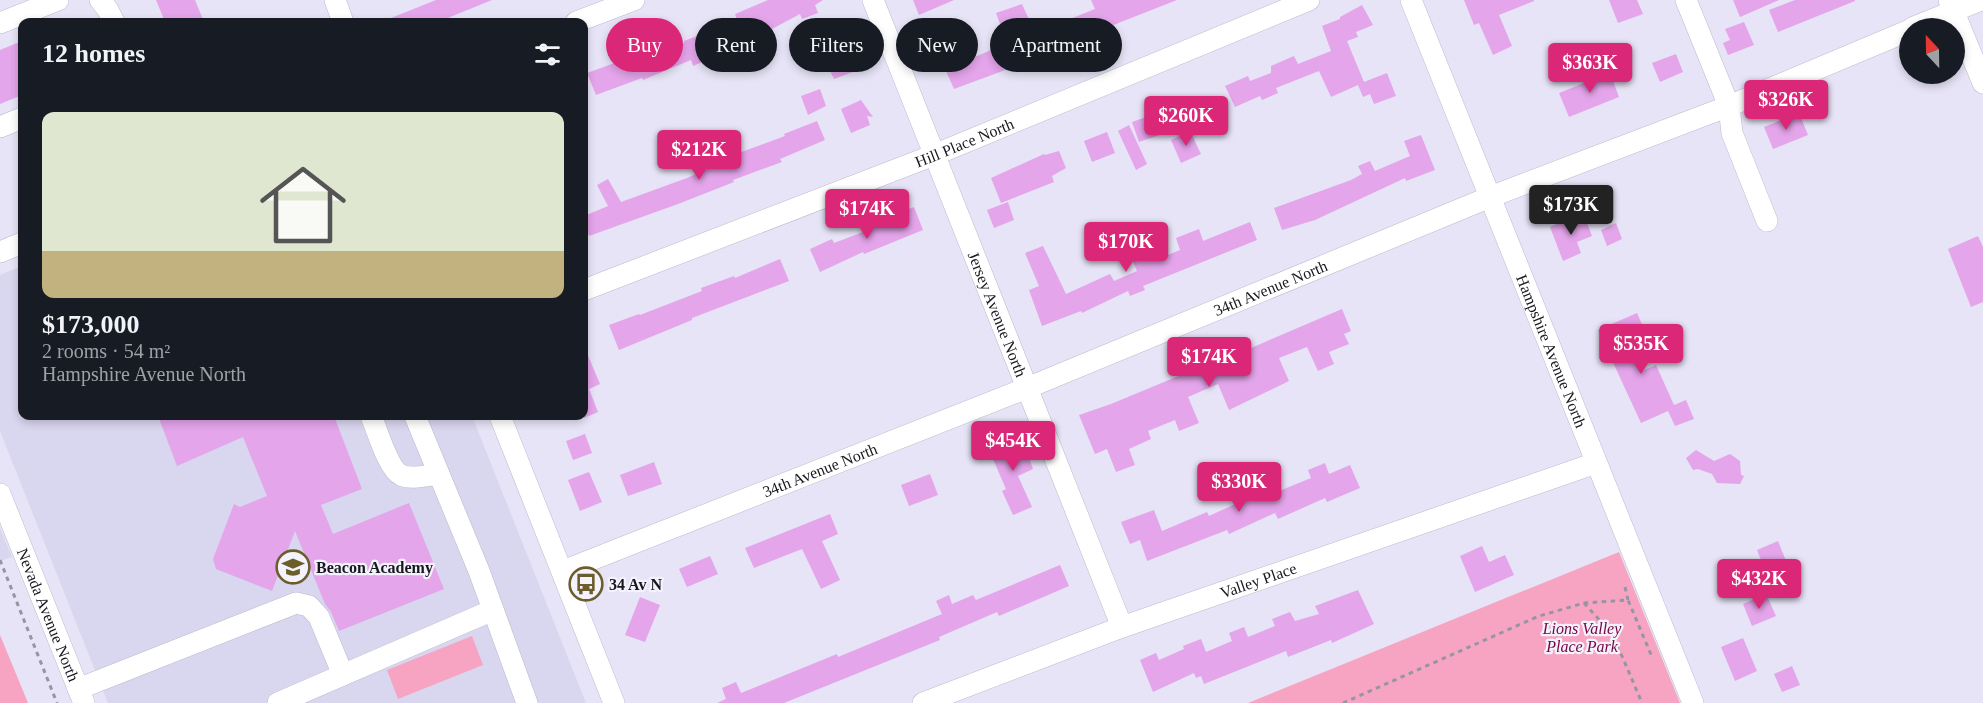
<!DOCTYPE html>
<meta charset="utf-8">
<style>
body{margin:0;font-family:"Times New Roman",serif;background:#242831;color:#f1f3f6;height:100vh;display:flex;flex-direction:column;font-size:22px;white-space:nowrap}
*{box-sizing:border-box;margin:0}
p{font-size:20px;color:#9ea1a6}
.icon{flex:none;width:33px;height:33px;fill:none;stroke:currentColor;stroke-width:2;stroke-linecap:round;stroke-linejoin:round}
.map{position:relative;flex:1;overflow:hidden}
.drawer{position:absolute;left:18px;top:18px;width:570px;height:402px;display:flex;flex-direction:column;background:#171b24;border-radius:12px;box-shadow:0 3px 9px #0003}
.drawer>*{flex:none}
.top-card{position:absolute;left:606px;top:18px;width:570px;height:54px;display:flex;gap:12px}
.needle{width:39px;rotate:338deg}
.buttons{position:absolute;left:1899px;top:18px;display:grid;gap:12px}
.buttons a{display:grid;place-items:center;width:66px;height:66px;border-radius:50%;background:#171b24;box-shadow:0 3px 9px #0003;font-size:30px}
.price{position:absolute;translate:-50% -51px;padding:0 14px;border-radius:6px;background:#db2777;color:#fff;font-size:20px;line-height:39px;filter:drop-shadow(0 2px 3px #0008)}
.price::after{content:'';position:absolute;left:50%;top:36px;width:18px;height:14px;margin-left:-9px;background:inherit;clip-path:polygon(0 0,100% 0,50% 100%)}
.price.on{background:#222;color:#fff}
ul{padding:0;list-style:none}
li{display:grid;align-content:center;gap:12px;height:318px;padding:0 24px}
li span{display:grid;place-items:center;height:186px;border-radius:12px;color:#555}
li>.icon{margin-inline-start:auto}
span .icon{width:108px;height:108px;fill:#fffc;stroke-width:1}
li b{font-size:26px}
h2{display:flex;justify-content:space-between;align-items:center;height:72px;padding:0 24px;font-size:26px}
.chip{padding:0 21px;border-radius:27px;background:#171b24;box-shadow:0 3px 9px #0003;font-size:21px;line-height:54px}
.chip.on{background:#db2777;color:#fff}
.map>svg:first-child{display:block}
</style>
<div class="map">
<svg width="1983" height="703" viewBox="0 0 1983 703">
<rect width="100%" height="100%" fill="#e6e4f6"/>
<g fill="#d9d6ef">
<polygon points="22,266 22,416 472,416 586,703 108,703 0,431 0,275"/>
<polygon points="0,528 12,557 0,561"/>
</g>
<g fill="#f6a4c1">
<polygon points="1619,552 1680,703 1248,703"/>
<polygon points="0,635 28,703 0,703"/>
<polygon points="472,636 483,665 398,699 387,670"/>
</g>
<g fill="#e4a5ea">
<polygon points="156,0 195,0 204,22 165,22"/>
<polygon points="436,0 492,0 438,22 381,22"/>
<polygon points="768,0 823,0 815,5 818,13 802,19 800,14 772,29 775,36 758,42 757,39 693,66 691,60 643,80 642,78 596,95 587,73 623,60 624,62 652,48 653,53 684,43 684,41 737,20 735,14"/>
<polygon points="913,0 954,0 919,15"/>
<polygon points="1091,0 1177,0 1121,22 1074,42 1075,44 954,89 935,46 957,36 968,60 1007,43 996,13 1022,4 1035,33 1095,9"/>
<polygon points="1464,0 1534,0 1534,1 1499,15 1512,46 1493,55 1479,23 1474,25"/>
<polygon points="1609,0 1637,0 1643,14 1618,23"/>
<polygon points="1733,0 1779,0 1740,17"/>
<polygon points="1795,0 1855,0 1855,1 1778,32 1769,10"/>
<polygon points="1362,5 1373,25 1356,32 1358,37 1347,41 1364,82 1387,73 1396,96 1374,104 1370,94 1363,97 1358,85 1331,97 1319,71 1276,88 1278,93 1262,100 1260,96 1235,107 1225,86 1248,76 1250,81 1271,73 1271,66 1294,56 1298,64 1331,51 1322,26 1340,19 1340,17"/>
<polygon points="1744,22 1754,45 1728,55 1723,43 1730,40 1725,29"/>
<polygon points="22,41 22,95 0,104 0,50"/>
<polygon points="844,53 853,72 834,79 825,61"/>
<polygon points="1676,54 1683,72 1660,82 1652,63"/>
<polygon points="1609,70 1619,97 1569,117 1559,93 1584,83 1584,80"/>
<polygon points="820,89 826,106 808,115 801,96"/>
<polygon points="1199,96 1208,115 1187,124 1178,103"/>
<polygon points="861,100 873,117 867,116 870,125 851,133 841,109"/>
<polygon points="1799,113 1808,135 1773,149 1764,127"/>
<polygon points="1155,114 1162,134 1139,142 1132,122"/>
<polygon points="817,121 825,140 780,159 782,162 733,180 734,182 678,204 589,236 584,222 584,216 608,206 597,185 608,179 621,202 687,178 737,156 736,154 785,136 784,134"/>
<polygon points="1129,125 1147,164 1136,170 1118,131"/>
<polygon points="1190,131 1201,154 1181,163 1171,140"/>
<polygon points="1107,132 1115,153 1092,162 1084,141"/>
<polygon points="1421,135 1435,170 1406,181 1405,178 1315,220 1282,230 1274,208 1351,180 1362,174 1358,166 1370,161 1375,171 1410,156 1404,141"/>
<polygon points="1059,151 1066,168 1052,176 1054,182 1001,203 991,178 1044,154 1045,155"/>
<polygon points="1008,202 1014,220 994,228 987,210"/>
<polygon points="914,207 923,230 864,254 863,252 820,272 810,249 832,239 834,243 892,221 890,216"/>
<polygon points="1583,213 1592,236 1577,242 1581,253 1563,261 1550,227"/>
<polygon points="1250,222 1257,240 1143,286 1145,290 1130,296 1128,291 1082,313 1081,311 1042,326 1029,290 1039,286 1025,253 1043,246 1066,294 1110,274 1114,281 1137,271 1130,255 1150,247 1156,260 1180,250 1176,238 1199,229 1203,241"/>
<polygon points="1616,223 1622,239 1607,246 1601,230"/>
<polygon points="1978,236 1983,247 1983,302 1971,307 1948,249"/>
<polygon points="780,259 789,281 692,318 692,320 619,350 609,325 639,314 640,315 702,291 701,288 734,276 735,278"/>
<polygon points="1342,309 1351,331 1344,334 1349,344 1329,352 1334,364 1318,371 1307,347 1279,358 1289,381 1229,410 1218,384 1188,397 1199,423 1179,431 1175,420 1148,431 1151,439 1129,449 1135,465 1116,472 1107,449 1095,454 1079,415 1111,404 1251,346 1251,348"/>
<polygon points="1637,313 1644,329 1627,336 1642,371 1656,365 1674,405 1686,400 1694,419 1675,426 1668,411 1641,423 1598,330"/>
<polygon points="584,346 600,384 589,389 598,412 584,418"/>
<polygon points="158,416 334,416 362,489 321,505 333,534 409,503 444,589 339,631 331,612 325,604 295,531 272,591 216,569 213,559 234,504 240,507 267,496 243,437 177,466"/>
<polygon points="585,434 592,453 573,460 566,441"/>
<polygon points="1021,436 1033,469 1018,476 1032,507 1013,515 1002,491 1006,489 989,450"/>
<polygon points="1696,450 1714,461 1730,454 1740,461 1741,475 1744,476 1740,484 1717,483 1712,474 1698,469 1693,470 1686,458"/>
<polygon points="654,462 662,484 628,496 620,475"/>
<polygon points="1325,463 1329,474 1350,465 1360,488 1327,502 1325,498 1278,519 1275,513 1229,534 1227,530 1147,561 1140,540 1130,544 1121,522 1154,510 1162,531 1207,512 1209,516 1255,495 1257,500 1311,478 1308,470"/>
<polygon points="589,472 602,502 580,511 568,480"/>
<polygon points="930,474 938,495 909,506 901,485"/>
<polygon points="830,514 838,534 822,541 840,580 821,589 802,549 754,568 745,548"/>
<polygon points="1778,541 1797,588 1776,597 1757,550"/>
<polygon points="1482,546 1489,562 1505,555 1514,575 1475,592 1460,556"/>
<polygon points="710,556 718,574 687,587 679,569"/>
<polygon points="1060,565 1069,586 999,616 997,612 939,637 940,640 784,703 717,703 726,699 722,688 736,682 741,693 837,654 838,657 942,614 936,601 949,595 952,604 973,595 976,600"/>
<polygon points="1358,590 1374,624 1332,643 1331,640 1288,657 1286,651 1204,684 1201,676 1196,678 1194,673 1153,692 1140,660 1156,653 1159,660 1184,649 1183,646 1201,639 1206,652 1232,641 1229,633 1244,627 1248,637 1275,626 1272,619 1290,612 1295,621 1319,614 1315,606"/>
<polygon points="1766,594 1776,616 1752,626 1743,604"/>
<polygon points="640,597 660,605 645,642 625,635"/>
<polygon points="1743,638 1757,671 1735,681 1721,647"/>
<polygon points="1792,666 1800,685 1782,692 1774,674"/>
</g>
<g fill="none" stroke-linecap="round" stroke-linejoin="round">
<g stroke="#bcbacc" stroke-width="22">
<g id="minor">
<polyline points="100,0 108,10 114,22"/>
<polyline points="335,0 343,22"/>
<path id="s1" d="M873,0l249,627"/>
<path id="s2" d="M1411,0l282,703"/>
<polyline points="1686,0 1729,106 1732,133 1767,221"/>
<polyline points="1949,0 1983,83"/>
<polyline points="576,22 634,0"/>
<polyline points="0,23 58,0"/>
<polyline points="1912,28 1981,0"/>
<polyline points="0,127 22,118"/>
<polyline points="0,252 22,243"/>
<path id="s3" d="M584,290l350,-135 375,-155"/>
<path d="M371,416c6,13 17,53 30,59 10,5 27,0 38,-1"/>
<polyline points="415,416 479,571 527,703"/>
<polyline points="500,416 614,703"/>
<path id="s4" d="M0,494l84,209"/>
<path id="s5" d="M563,571l464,-183 463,-191 239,-91 181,-76"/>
<polyline points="78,689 296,603 309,606 319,617 343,675"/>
<polyline points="278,703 493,610"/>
<path id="s6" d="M923,703l199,-76 474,-164"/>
</g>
</g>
<g stroke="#9795a3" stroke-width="3" stroke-dasharray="4.5 4.5" stroke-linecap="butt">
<polyline points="0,560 57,703"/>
<polyline points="1625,587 1628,600"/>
<polyline points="1584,603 1604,625 1622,656 1642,703"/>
<polyline points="1343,703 1539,616 1584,603 1628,600 1652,657"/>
</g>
<use href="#minor" stroke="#fff" stroke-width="21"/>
</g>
<defs>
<g id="school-ring" transform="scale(1.725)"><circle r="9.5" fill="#f3f2fd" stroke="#6c5e2b" stroke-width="1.5"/><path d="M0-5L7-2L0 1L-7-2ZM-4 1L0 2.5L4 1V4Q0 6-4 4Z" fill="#6c5e2b"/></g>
<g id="bus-ring" transform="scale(1.725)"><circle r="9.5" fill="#f3f2fd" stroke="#6c5e2b" stroke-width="1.5"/><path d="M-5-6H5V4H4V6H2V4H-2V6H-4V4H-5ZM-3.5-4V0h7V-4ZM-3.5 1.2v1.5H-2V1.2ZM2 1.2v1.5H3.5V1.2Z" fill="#6c5e2b"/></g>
</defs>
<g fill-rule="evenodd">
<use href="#school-ring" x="293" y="567"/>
<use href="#bus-ring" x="586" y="584"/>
</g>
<g text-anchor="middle" stroke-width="4.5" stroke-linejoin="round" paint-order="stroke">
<g font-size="16" fill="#18171d" stroke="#f3f2fd">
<text dy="6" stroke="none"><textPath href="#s3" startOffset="408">Hill Place North</textPath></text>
<text dy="6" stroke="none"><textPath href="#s5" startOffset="762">34th Avenue North</textPath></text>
<text dy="6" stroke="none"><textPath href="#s1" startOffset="338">Jersey Avenue North</textPath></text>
<text dy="6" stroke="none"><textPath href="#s2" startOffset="378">Hampshire Avenue North</textPath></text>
<text dy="6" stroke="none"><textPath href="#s5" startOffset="276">34th Avenue North</textPath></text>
<text dy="6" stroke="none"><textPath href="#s6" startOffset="357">Valley Place</textPath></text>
<text dy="6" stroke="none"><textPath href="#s4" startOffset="130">Nevada Avenue North</textPath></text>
</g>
<g font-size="16" font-weight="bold" fill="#18171d" stroke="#f3f2fd" text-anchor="start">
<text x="316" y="573">Beacon Academy</text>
<text x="609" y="590">34 Av N</text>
</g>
<g font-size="16" font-style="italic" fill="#760642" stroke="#f3f2fd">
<text x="1582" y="634">Lions Valley<tspan x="1582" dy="18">Place Park</tspan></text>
</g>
</g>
</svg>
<div class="buttons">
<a><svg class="needle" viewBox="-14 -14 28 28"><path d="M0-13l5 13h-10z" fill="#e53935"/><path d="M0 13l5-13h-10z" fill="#9ea1a6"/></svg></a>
</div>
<b class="price" style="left:1590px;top:94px">$363K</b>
<b class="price" style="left:1786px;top:131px">$326K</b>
<b class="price" style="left:1186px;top:147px">$260K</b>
<b class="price" style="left:699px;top:181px">$212K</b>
<b class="price on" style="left:1571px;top:236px">$173K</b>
<b class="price" style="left:867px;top:240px">$174K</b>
<b class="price" style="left:1126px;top:273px">$170K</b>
<b class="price" style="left:1641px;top:375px">$535K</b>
<b class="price" style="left:1209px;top:388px">$174K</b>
<b class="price" style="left:1013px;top:472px">$454K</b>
<b class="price" style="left:1239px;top:513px">$330K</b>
<b class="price" style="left:1759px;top:610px">$432K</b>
<div class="top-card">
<a class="chip on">Buy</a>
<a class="chip">Rent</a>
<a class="chip">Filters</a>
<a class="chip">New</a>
<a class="chip">Apartment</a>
</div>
<section class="drawer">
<h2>12 homes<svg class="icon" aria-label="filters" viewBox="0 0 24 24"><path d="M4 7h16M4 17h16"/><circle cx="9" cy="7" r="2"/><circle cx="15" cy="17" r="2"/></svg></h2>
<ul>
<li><span style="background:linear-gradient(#dfe7d0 75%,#c2b280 0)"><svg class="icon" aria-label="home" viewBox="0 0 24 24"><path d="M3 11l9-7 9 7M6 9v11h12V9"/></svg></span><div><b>$173,000</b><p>2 rooms · 54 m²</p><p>Hampshire Avenue North</p></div></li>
</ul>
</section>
</div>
